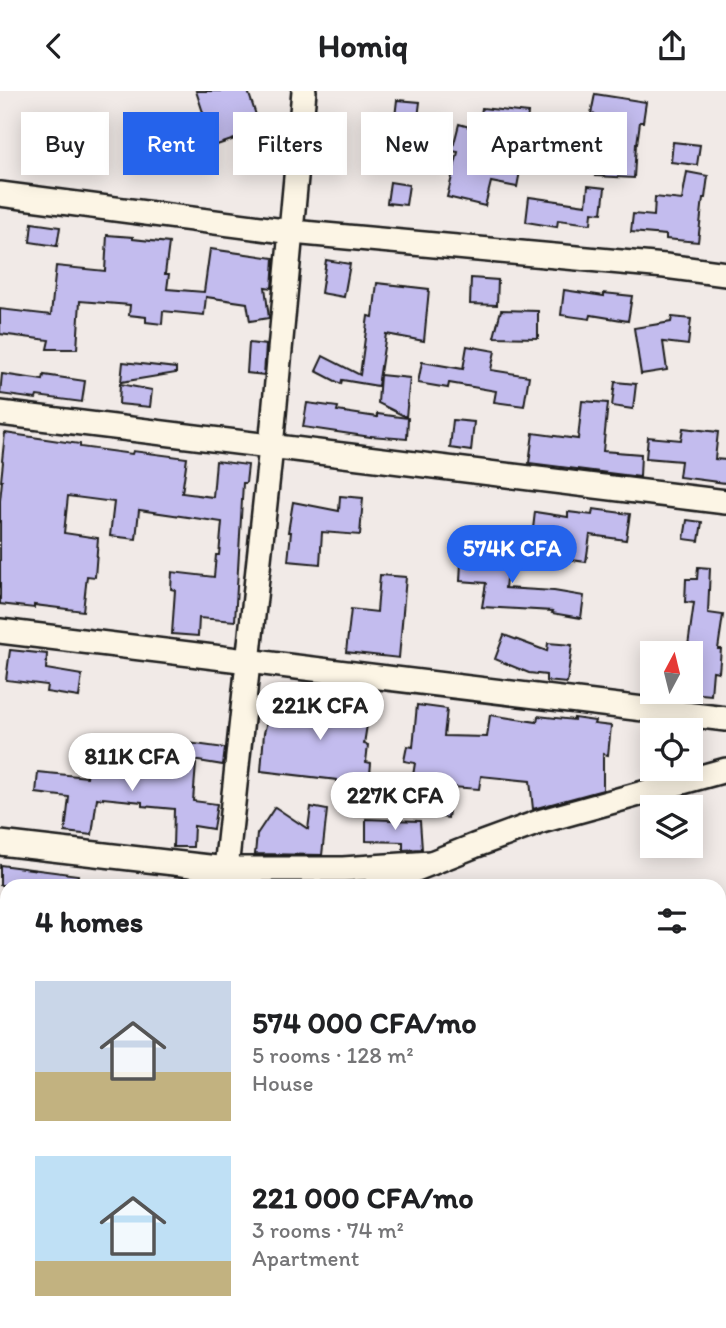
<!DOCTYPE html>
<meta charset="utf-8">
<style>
body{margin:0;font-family:Itim,sans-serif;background:#f2f2f2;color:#202124;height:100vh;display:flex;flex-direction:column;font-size:26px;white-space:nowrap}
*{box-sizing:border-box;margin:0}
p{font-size:23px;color:#757577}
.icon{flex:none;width:38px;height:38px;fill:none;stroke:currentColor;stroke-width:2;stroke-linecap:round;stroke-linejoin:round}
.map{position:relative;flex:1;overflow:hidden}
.sheet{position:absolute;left:0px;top:788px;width:726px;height:450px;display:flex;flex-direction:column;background:#fff;border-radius:21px 21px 0 0;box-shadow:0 4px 18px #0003}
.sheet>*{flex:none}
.top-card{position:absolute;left:21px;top:21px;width:684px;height:63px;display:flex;gap:14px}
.needle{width:46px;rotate:7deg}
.tools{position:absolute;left:640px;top:550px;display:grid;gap:14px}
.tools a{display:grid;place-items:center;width:63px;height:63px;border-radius:0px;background:#fff;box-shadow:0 4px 18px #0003;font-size:35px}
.price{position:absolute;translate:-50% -60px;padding:0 16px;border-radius:24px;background:#fff;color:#222;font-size:23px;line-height:46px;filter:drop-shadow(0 2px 4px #0008)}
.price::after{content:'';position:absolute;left:50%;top:42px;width:21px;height:16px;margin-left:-10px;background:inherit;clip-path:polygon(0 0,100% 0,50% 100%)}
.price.on{background:#2563eb;color:#fff}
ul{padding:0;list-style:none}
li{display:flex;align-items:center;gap:21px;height:175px;padding:0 35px}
li span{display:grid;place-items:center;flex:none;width:196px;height:140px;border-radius:0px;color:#555}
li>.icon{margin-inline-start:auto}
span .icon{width:84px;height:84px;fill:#fffc;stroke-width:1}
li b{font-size:30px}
h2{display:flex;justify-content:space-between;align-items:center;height:84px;padding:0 35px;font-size:30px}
.pill{padding:0 24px;border-radius:0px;background:#fff;box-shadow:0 4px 18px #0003;font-size:24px;line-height:63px}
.pill.on{background:#2563eb;color:#fff}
header{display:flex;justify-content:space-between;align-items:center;height:91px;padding:0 35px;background:#fff;font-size:32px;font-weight:800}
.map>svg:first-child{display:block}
</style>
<header><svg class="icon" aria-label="back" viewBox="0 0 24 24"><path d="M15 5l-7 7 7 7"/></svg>Homiq<svg class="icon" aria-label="share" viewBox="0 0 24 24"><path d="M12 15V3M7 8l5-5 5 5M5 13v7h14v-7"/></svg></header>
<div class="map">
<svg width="726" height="1237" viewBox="0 0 726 1237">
<rect width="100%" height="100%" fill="#f1eae7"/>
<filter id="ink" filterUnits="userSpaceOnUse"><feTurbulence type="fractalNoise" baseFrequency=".0143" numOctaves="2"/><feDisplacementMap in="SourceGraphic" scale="14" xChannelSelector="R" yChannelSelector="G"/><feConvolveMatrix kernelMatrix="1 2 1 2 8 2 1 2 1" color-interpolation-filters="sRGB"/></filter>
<g filter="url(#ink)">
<g fill="#9edea7" stroke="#5d7d62" stroke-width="2">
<polygon points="726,869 726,1211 719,1211 719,871"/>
<polygon points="7,1046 7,1230 504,1230 483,1237 0,1237 0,1047"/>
</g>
<g fill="#c3bcee" stroke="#1c1c1c" stroke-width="2">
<polygon points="196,0 248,0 261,39 214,55"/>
<polygon points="595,3 646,11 643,31 640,31 637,53 636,53 634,87 595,85 604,25 591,23"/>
<polygon points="397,9 420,11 418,27 395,26"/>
<polygon points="482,17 528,22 526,39 498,36 497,38 479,35"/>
<polygon points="459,33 487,41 481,67 521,75 517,96 491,91 485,115 447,106 458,61 452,60"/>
<polygon points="527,45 544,46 544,67 526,67"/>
<polygon points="673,51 700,54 697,74 671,71"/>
<polygon points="687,81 708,85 705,107 703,107 698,151 666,148 666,144 631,141 633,123 654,125 655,106 682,109"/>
<polygon points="390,91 409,94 406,114 387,112"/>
<polygon points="588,95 605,97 602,122 592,121 591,133 558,129 557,136 526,131 529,106 586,114"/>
<polygon points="32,132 60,136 57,155 30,151"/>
<polygon points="107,144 133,146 133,148 169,152 165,183 169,183 167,198 204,201 210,158 274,167 272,197 265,196 269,227 250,230 247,212 206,206 204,224 163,220 162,233 146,231 146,226 129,224 130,214 80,210 77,258 47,258 49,249 0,243 0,218 51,224 56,175 105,180"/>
<polygon points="326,169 350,173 344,206 321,202"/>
<polygon points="471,187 498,189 497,214 470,213"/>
<polygon points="377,192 429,198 424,250 386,243 378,295 342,289 341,293 316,280 323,265 360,284 368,225 373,226"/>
<polygon points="564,199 604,205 604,202 632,205 628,230 591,224 590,228 561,224"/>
<polygon points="501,219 538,220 538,247 494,246"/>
<polygon points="672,226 691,228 688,254 663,251 667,279 641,283 634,237 671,231"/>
<polygon points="249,252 266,254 264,284 247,282"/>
<polygon points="467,255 495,260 491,279 529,285 524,315 494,311 496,300 449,292 448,297 418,292 422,271 463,278"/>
<polygon points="123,271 176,277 176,282 121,291"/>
<polygon points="2,283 43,289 44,284 85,290 82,311 37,305 36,308 0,303"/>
<polygon points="380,284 410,287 406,326 378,312"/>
<polygon points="615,291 636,293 633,318 612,315"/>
<polygon points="120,293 152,299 150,316 119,313"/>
<polygon points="582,310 608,312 603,360 641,363 640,386 529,372 533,342 578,348"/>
<polygon points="307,312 338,316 337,320 377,326 377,323 408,327 407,348 371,345 371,346 303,336"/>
<polygon points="453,329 474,331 471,360 450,357"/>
<polygon points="683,337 718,341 715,368 726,369 726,392 679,386 681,370 646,367 648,346 681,349"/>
<polygon points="5,342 80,353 80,356 132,363 133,360 187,367 182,402 213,406 216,370 248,374 246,392 243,392 235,530 199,527 198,545 172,543 175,499 171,498 172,481 214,486 216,464 219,464 222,431 139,419 136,448 110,445 114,411 68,405 64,442 98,447 95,486 87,485 83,520 34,514 34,517 0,513 0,410 2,390 1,390 3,371 2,370"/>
<polygon points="340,405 363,407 360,444 322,441 320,473 288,470 291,441 288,441 293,411 339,420"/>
<polygon points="593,418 630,423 626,449 590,444 586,471 530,463 535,421 568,426 568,421 592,424"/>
<polygon points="687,429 702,431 699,450 684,448"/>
<polygon points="462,454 482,456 482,458 509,461 505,497 554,500 584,505 581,527 552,522 553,520 482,516 486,492 460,490"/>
<polygon points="698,476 710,477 708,522 723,524 718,558 721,558 719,581 713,580 711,604 691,602 691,562 687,562 694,512 685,511 686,488 697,488"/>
<polygon points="380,484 406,486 399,567 346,561 351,518 377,521"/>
<polygon points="504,544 547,560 548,552 572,554 567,592 546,590 546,584 529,582 495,568"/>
<polygon points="10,559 47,563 46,578 82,584 79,606 46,601 47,594 6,589"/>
<polygon points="275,601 318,605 318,602 342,605 342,603 369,607 365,634 367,634 364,653 368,654 366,671 371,672 367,717 335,715 337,689 261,680 264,642"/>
<polygon points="417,614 447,618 444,645 487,646 490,624 537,631 538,625 574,629 574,627 595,630 594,633 611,635 608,664 603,663 603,699 533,718 530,690 481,685 479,698 452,696 448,727 417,723 420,698 411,697 415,672 404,670 407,655 413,656"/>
<polygon points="188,652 225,657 223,674 186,668"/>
<polygon points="91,662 112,665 111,670 150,675 151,667 196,673 193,710 217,713 213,738 194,735 193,756 173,756 174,718 142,715 142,711 103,707 103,708 97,707 92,744 65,741 69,706 36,702 38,681 87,686"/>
<polygon points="275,716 308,738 311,716 327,719 322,764 255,763 257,743"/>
<polygon points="366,728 420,730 422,758 403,759 403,751 366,750"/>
<polygon points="0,774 78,784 77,794 0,794"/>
</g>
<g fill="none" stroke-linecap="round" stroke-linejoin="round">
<g stroke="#1c1c1c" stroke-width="28">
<g id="minor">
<polyline points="0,103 292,141 665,175 726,183"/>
<polyline points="0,322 726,411"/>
<polyline points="0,540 726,628"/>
<polyline points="0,752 226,778 343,778 431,772"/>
<polyline points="221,794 226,778 271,356 304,0"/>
<polyline points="376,794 474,755 542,730 726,679"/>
<polyline points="0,924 7,922"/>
</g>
</g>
<use href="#minor" stroke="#fcf5e5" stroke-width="23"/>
</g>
</g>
</svg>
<div class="tools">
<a><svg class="needle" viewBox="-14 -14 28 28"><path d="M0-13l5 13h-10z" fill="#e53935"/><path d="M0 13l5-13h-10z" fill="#757577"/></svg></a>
<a><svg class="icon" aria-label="locate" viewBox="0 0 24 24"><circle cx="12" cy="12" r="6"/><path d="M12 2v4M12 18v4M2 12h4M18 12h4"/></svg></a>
<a><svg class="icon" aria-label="layers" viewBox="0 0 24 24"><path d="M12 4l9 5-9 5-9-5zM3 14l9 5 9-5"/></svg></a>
</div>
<b class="price on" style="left:512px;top:494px">574K CFA</b>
<b class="price" style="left:320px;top:651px">221K CFA</b>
<b class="price" style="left:132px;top:702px">811K CFA</b>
<b class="price" style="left:395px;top:741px">227K CFA</b>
<div class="top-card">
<a class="pill">Buy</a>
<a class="pill on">Rent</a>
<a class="pill">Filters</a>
<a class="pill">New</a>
<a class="pill">Apartment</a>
</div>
<section class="sheet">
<h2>4 homes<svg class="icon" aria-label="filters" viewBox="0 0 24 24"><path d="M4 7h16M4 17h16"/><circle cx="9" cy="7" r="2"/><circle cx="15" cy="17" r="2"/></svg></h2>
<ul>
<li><span style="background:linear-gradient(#c9d6e8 65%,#c2b280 0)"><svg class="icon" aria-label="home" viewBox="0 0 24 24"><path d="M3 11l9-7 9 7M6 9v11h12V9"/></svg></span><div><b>574 000 CFA/mo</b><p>5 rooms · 128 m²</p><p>House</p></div></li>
<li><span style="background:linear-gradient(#bfe0f5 75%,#c2b280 0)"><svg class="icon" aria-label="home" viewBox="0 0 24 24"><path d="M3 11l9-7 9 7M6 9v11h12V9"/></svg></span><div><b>221 000 CFA/mo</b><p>3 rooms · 74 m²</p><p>Apartment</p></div></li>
</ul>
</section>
</div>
